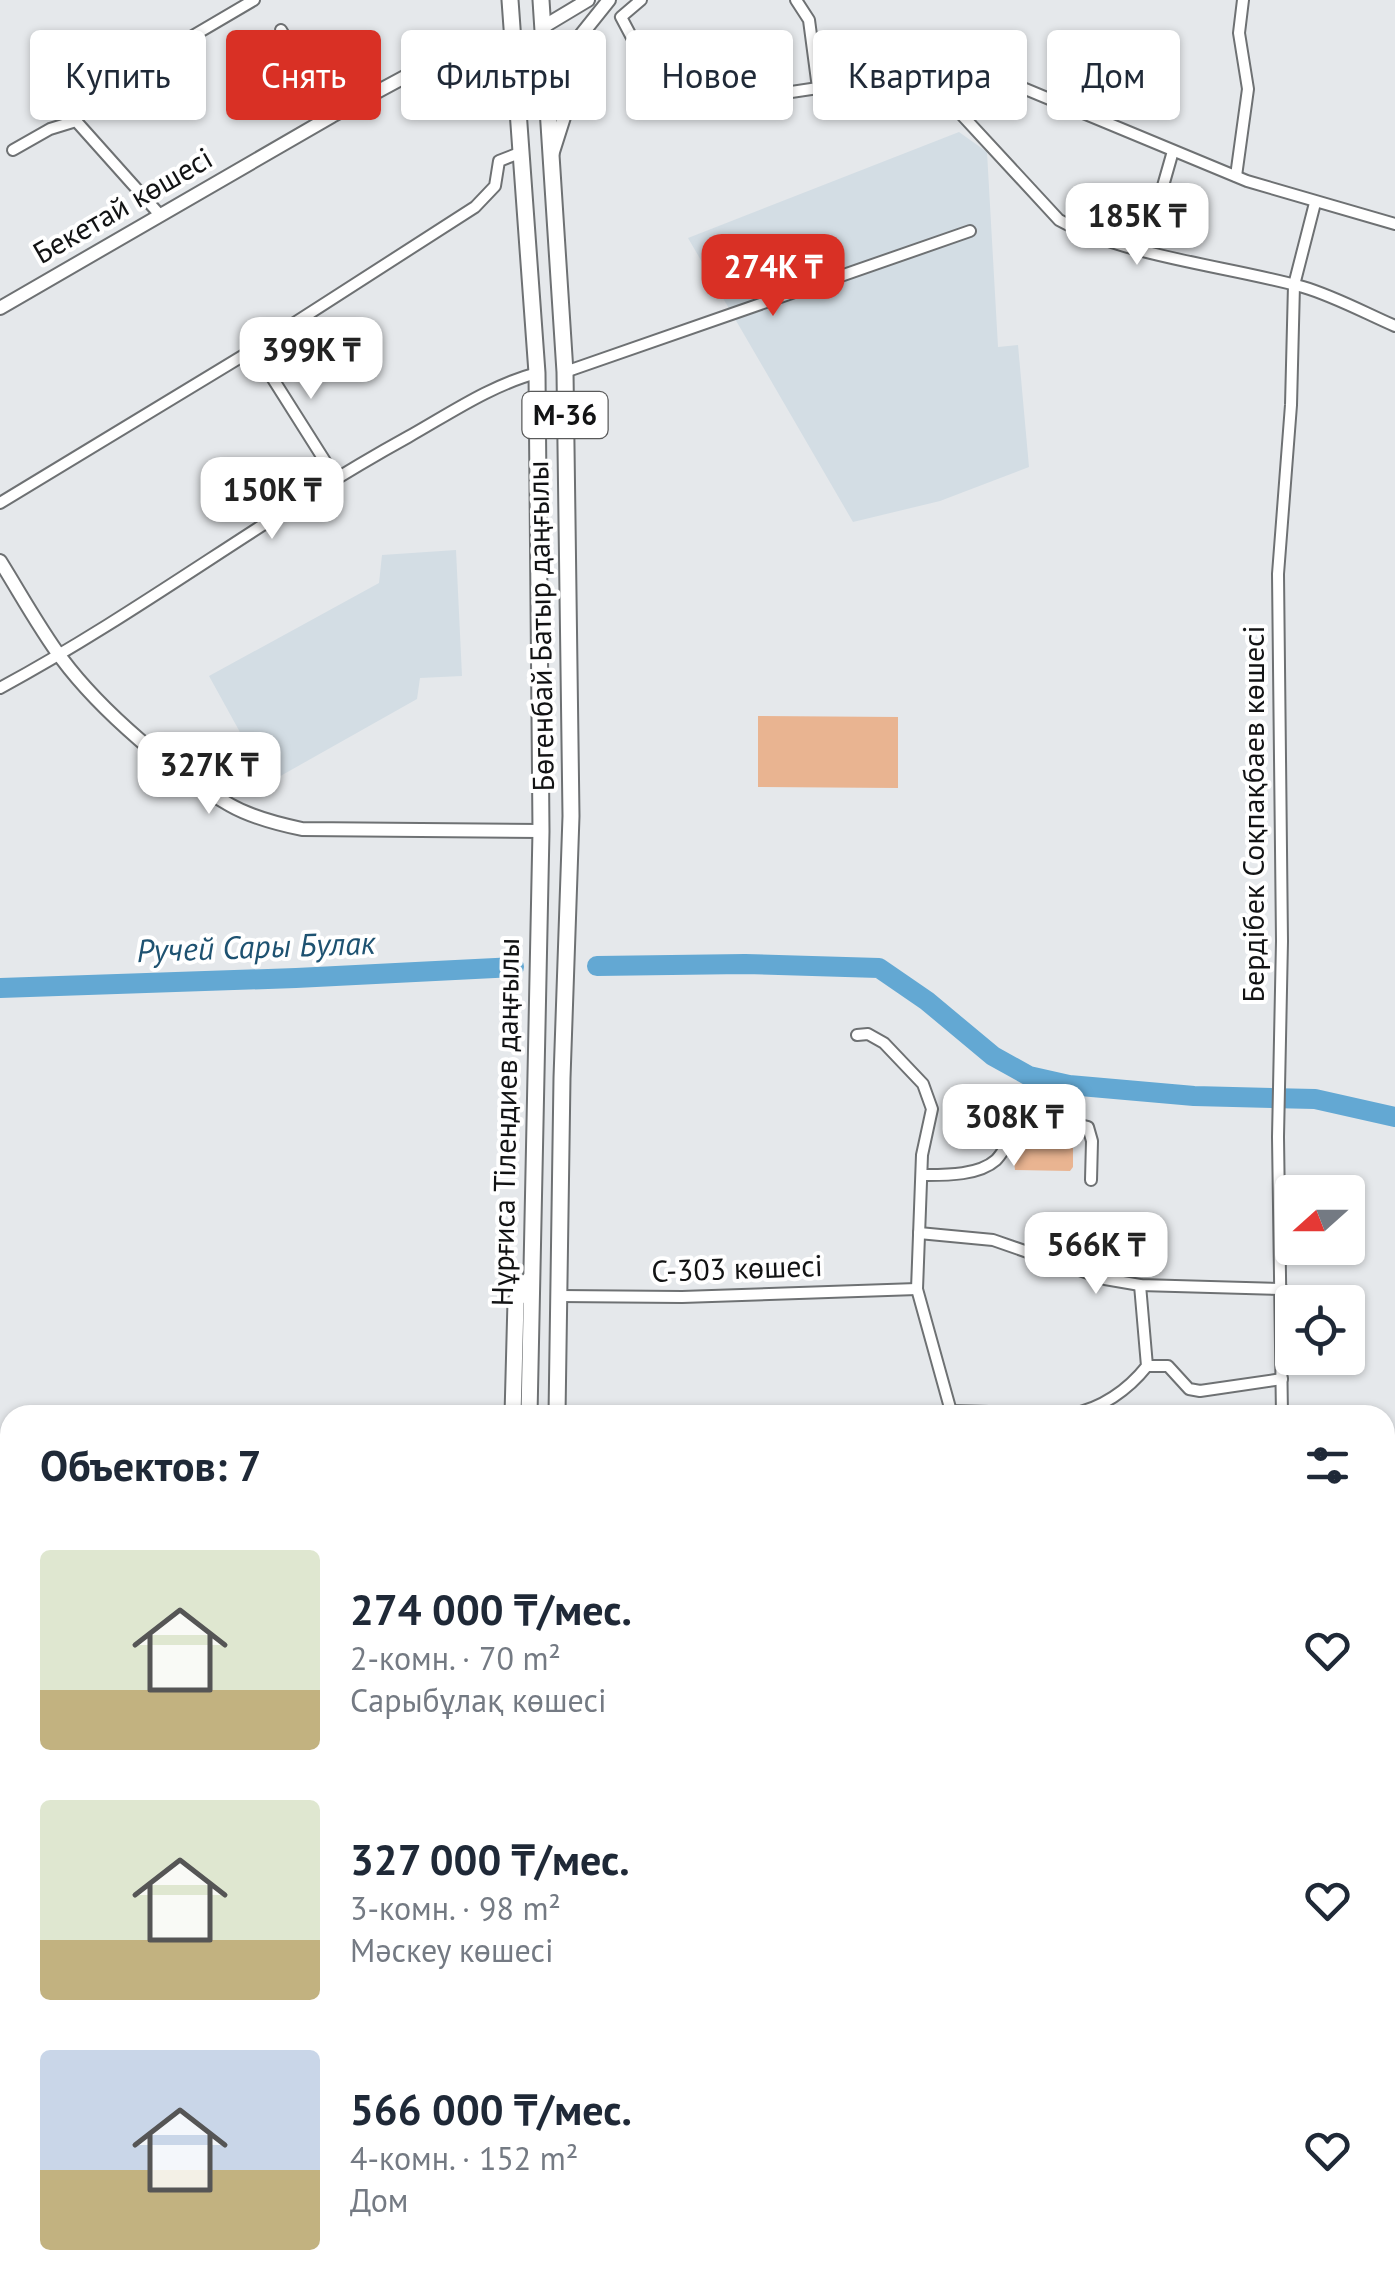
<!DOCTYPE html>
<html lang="ru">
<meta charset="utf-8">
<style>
body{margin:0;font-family:"PT Sans",sans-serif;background:#f6f6f7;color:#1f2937;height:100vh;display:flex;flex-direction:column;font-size:38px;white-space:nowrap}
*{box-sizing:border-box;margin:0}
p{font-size:32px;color:#747a83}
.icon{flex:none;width:55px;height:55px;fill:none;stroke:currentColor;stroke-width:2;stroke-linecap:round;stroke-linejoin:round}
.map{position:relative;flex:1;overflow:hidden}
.drawer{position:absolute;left:0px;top:1405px;width:1395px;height:892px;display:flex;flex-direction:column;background:#fff;border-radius:30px 30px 0 0;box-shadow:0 2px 8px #0004}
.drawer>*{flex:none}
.hud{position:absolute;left:30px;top:30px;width:1335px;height:90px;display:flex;gap:20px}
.needle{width:65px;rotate:249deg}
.buttons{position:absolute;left:1275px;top:1175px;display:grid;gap:20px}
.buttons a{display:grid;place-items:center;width:90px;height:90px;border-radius:10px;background:#fff;box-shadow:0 2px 8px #0004;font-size:50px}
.price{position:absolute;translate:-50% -85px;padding:0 22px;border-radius:20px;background:#fff;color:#222;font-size:32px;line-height:65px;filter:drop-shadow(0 2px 5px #0008)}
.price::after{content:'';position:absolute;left:50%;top:60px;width:30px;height:22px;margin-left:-15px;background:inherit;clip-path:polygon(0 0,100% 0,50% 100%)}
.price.active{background:#d93025;color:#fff}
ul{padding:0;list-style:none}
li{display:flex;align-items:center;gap:30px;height:250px;padding:0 40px}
li span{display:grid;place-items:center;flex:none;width:280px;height:200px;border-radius:10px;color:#555}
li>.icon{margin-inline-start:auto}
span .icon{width:120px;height:120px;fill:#fffc;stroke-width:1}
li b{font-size:42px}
h2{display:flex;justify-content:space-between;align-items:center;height:120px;padding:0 40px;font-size:42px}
.tag{padding:0 35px;border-radius:10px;background:#fff;box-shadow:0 2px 8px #0004;font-size:35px;line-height:90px}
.tag.active{background:#d93025;color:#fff}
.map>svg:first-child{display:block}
</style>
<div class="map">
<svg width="1395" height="2296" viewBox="0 0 1395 2296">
<rect width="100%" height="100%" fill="#e5e8eb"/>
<g fill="#d3dde4">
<polygon points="959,132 987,152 998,347 1018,345 1029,467 940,501 853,522 688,238"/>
<polygon points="456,550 462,676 420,678 417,699 268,783 209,676 379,583 382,555"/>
</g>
<g fill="#e9b491">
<polygon points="758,716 898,717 898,788 758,787"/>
<polygon points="1017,1139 1069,1140 1073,1144 1073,1167 1070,1171 1015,1170 1012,1145"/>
</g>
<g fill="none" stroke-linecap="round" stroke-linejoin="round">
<g stroke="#63a8d3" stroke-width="20">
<polyline points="597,966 745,964 879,968 927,1001 993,1056 1029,1076 1069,1085 1194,1096 1315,1099 1395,1117"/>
<polyline points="0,988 296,978 514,967"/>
</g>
<g stroke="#6e7173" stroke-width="14">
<g id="minor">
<polyline points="641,0 621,17 647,66 675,95 698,106 818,88 875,89 949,101 986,84 1011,83 1247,181 1395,224"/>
<polyline points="796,0 809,20 818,88"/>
<polyline points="281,30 332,116"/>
<path d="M949,101l110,119c68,37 169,46 244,67 31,9 62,26 92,39"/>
<polyline points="76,121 75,111 82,101 254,0"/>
<polyline points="13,150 50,129 76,121 160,215"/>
<polyline points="1236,176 1248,89 1239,33 1243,0"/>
<polyline points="1145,249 1173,151"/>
<polyline points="254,349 335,477"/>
<polyline points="565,372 970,231"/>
<polyline points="0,503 254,349 475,207 495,186 499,161 522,152"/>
<path d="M0,688c141,-76 268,-174 408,-251 41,-23 83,-52 129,-64"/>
<polyline points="857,1035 868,1034 884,1043 923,1084 932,1109 922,1155 917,1289 952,1415"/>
<path d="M922,1175c22,0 56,1 74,-15 8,-8 11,-19 21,-26l63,-9 8,2 4,14 -1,39"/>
<polyline points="919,1233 993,1240 1105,1279 1140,1285 1282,1289"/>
<polyline points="559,1296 682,1297 917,1289"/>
<polyline points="1147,1366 1168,1366 1189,1389 1200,1391 1282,1379"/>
<path d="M951,1411l120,3c30,-5 57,-24 76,-48l-7,-81"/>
<polyline points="1282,1415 1278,1137 1282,941 1278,574 1291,405 1294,285 1315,203"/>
<polyline points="1385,2033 1395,2036"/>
<polyline points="0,2219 10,2219"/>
<polyline points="1242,2288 1264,2296"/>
<polyline points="127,2296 128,2288"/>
<polyline points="975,2296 979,2288"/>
<polyline points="1161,2296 1164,2288"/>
<polyline points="1290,2296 1293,2288"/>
</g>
</g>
<g stroke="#6e7173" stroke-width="16">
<g id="tertiary">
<polyline points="543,27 588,0"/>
<polyline points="552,155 565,114 568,82 577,40 609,0"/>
<polyline points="0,308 332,116 425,66 478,54 514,42"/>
<path d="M0,561c20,32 39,67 62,98 38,51 112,115 168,146 21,12 48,19 72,24l239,2"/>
</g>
</g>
<g stroke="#6e7173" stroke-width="19">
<g id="secondary">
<polyline points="513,1415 516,1301 529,1280"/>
<polyline points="0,1560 10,1562"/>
<polyline points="1385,1748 1395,1749"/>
<polyline points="1385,1783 1395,1783"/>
</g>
</g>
<g stroke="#6e7173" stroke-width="19">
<g id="primary">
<polyline points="510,0 537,373 541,831 529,1415"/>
<polyline points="541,0 565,372 571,816 562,1078 557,1415"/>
<polyline points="486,2296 486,2288"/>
<polyline points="508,2296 508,2288"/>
<polyline points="538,2296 539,2288"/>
</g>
</g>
<use href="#minor" stroke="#fff" stroke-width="10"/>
<use href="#tertiary" stroke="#fff" stroke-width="12"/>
<use href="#secondary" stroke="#fff" stroke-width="15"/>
<use href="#primary" stroke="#fff" stroke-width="15"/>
</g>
<g text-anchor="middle" stroke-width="8" stroke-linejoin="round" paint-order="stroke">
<rect fill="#fff" stroke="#595a5a" stroke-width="2.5" x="522.5" y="392" width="85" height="46" rx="8"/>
<g font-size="28" font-weight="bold" fill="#121314">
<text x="565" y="425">M-36</text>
</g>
<g font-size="30" fill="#121314" stroke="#fff">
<text transform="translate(123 206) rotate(-30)" y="10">Бекетай көшесі</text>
<text transform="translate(541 626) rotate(-91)" y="10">Бөгенбай Батыр даңғылы</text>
<text transform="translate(1254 814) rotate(-90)" y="10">Бердібек Соқпақбаев көшесі</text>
<text transform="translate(506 1122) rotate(-89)" y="10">Нұрғиса Тілендиев даңғылы</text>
<text transform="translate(737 1269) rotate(-2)" y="10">С-303 көшесі</text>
</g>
<g font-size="32" font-style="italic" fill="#1e5271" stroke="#fff">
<text transform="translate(256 947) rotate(-2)" y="11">Ручей Сары Булак</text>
</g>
</g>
</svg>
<div class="buttons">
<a><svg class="needle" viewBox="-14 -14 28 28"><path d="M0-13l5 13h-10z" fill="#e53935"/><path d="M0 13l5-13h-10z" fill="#747a83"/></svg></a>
<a><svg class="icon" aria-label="locate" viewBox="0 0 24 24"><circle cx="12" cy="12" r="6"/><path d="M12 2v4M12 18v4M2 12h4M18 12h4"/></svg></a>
</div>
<b class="price" style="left:1137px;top:268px">185K ₸</b>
<b class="price active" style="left:773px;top:319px">274K ₸</b>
<b class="price" style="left:311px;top:402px">399K ₸</b>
<b class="price" style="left:272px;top:542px">150K ₸</b>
<b class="price" style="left:209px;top:817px">327K ₸</b>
<b class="price" style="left:1014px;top:1169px">308K ₸</b>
<b class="price" style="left:1096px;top:1297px">566K ₸</b>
<div class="hud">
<a class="tag">Купить</a>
<a class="tag active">Снять</a>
<a class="tag">Фильтры</a>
<a class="tag">Новое</a>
<a class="tag">Квартира</a>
<a class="tag">Дом</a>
</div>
<section class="drawer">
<h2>Объектов: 7<svg class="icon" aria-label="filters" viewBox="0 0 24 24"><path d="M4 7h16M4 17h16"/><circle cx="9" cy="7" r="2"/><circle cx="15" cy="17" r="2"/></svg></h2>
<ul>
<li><span style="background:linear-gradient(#dfe7d0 70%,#c2b280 0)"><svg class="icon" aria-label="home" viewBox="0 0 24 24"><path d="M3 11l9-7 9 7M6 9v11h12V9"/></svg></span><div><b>274 000 ₸/мес.</b><p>2-комн. · 70 m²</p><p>Сарыбұлақ көшесі</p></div><svg class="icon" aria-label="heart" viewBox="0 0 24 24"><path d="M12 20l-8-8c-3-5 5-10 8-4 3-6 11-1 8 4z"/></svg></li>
<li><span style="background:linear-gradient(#dfe7d0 70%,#c2b280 0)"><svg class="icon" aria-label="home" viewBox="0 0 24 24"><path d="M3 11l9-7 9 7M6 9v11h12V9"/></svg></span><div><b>327 000 ₸/мес.</b><p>3-комн. · 98 m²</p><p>Мәскеу көшесі</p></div><svg class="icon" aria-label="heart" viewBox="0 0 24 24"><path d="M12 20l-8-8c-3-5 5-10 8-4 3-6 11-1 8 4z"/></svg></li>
<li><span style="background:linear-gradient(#c9d6e8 60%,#c2b280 0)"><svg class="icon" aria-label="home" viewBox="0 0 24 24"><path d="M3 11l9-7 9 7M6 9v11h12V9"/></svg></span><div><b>566 000 ₸/мес.</b><p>4-комн. · 152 m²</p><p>Дом</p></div><svg class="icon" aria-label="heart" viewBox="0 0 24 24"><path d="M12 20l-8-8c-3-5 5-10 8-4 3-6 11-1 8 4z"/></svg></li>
</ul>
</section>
</div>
